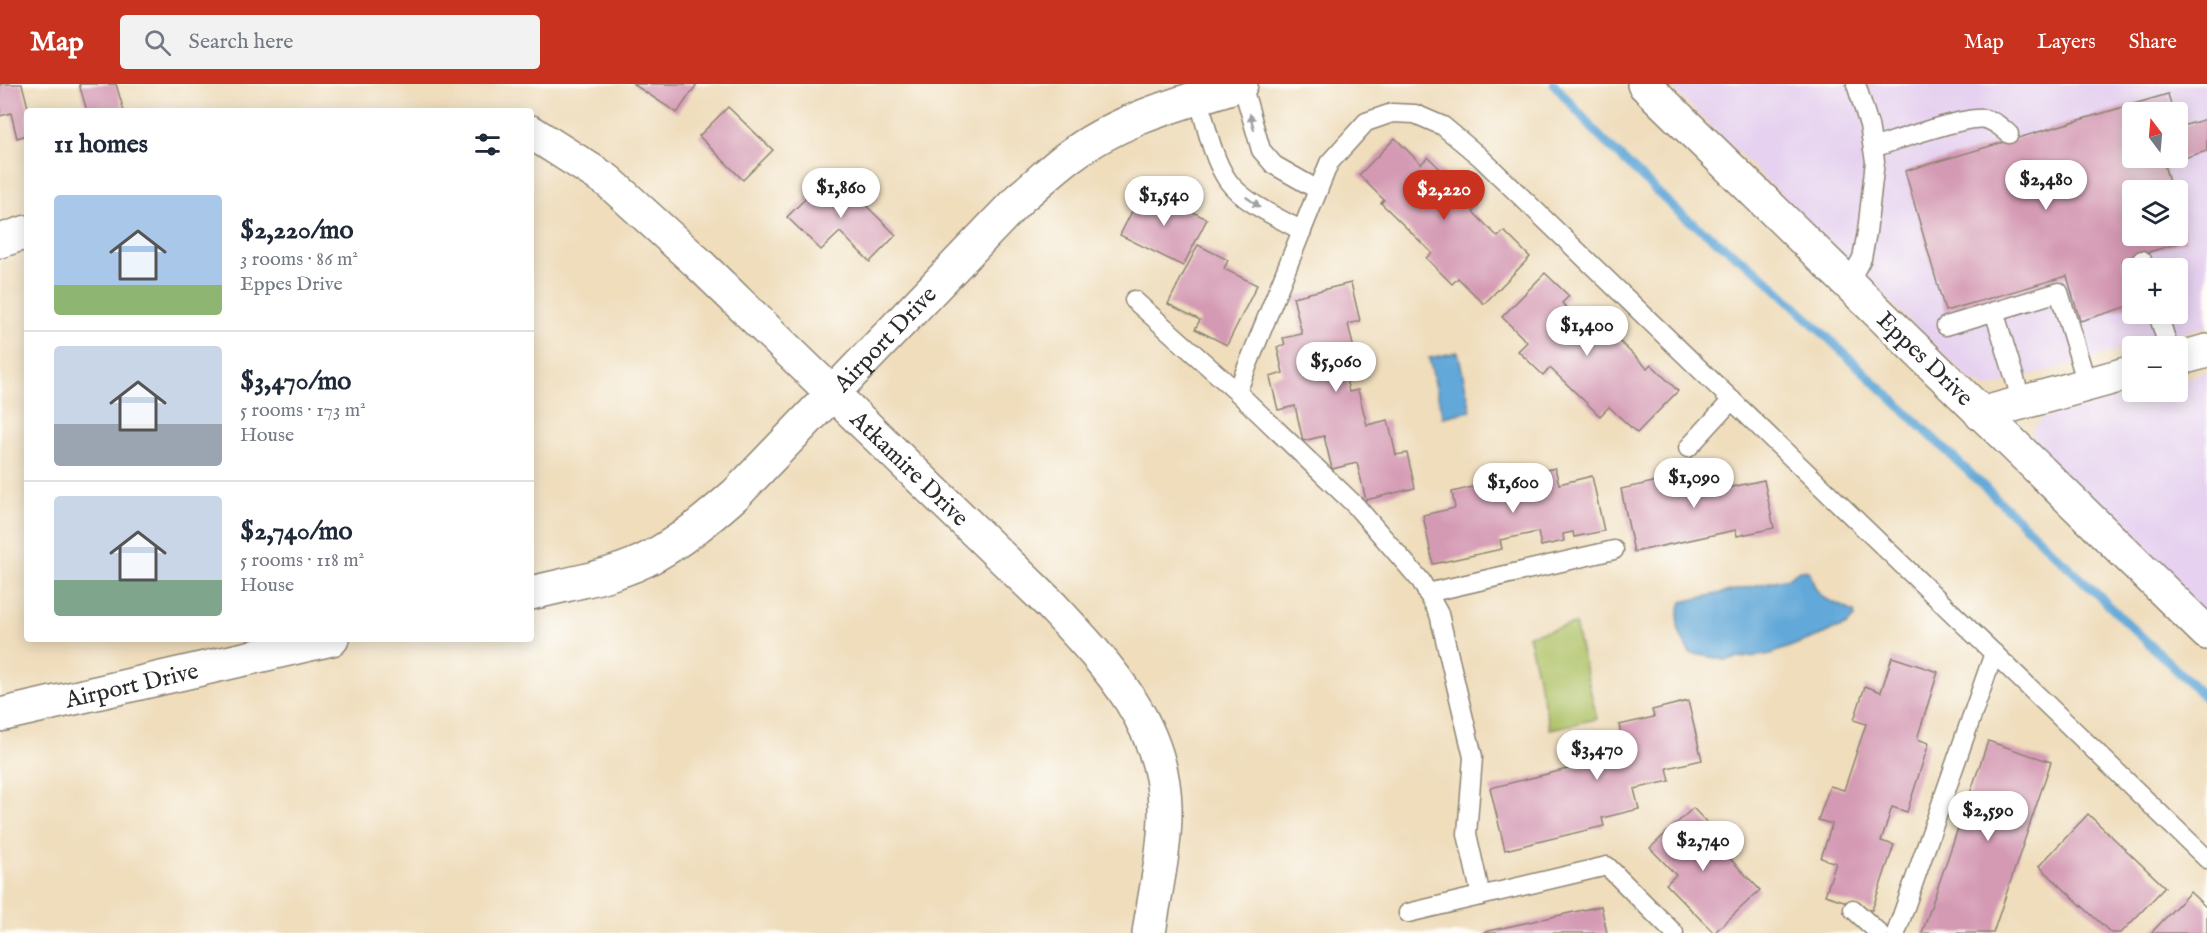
<!DOCTYPE html>
<meta charset="utf-8">
<style>
body{margin:0;font-family:"IM FELL English",serif;background:#f2f2f3;color:#1f2937;height:100vh;display:flex;flex-direction:column;font-size:22px;white-space:nowrap}
*{box-sizing:border-box;margin:0}
p{font-size:20px;color:#747a83}
.icon{flex:none;width:33px;height:33px;fill:none;stroke:currentColor;stroke-width:2;stroke-linecap:round;stroke-linejoin:round}
.map{position:relative;flex:1;overflow:hidden}
.sheet{position:absolute;left:24px;top:24px;width:510px;height:534px;display:flex;flex-direction:column;background:#fff;border-radius:6px;box-shadow:0 3px 15px #0003}
.sheet>*{flex:none}
.needle{width:39px;rotate:344deg}
.controls{position:absolute;left:2122px;top:18px;display:grid;gap:12px}
.controls a{display:grid;place-items:center;width:66px;height:66px;border-radius:6px;background:#fff;box-shadow:0 3px 15px #0003;font-size:30px}
.price{position:absolute;translate:-50% -51px;padding:0 14px;border-radius:21px;background:#fff;color:#222;font-size:20px;line-height:39px;filter:drop-shadow(0 2px 3px #0008)}
.price::after{content:'';position:absolute;left:50%;top:36px;width:18px;height:14px;margin-left:-9px;background:inherit;clip-path:polygon(0 0,100% 0,50% 100%)}
.price.current{background:#c8321e;color:#fff}
ul{padding:0;list-style:none}
li{display:flex;align-items:center;gap:18px;height:150px;padding:0 30px}
li+li{border-top:2px solid #e0e1e3}
li span{display:grid;place-items:center;flex:none;width:168px;height:120px;border-radius:6px;color:#555}
li>.icon{margin-inline-start:auto}
span .icon{width:72px;height:72px;fill:#fffc;stroke-width:1}
li b{font-size:26px}
h2{display:flex;justify-content:space-between;align-items:center;height:72px;padding:0 30px;font-size:26px}
header{display:flex;align-items:center;gap:36px;box-sizing:border-box;height:84px;padding:0 30px;background:#c8321e;color:#fff}
header strong{font-size:28px}
nav{display:flex;gap:33px;margin-inline-start:auto;font-size:21px}
.search{width:420px;height:54px;background:#f2f2f3;display:flex;align-items:center;gap:15px;box-sizing:border-box;padding:0 21px;border-radius:6px;color:#747a83;font-size:22px}
.map>svg:first-child{display:block}
</style>
<header>
<strong>Map</strong>
<div class="search"><svg class="icon" aria-label="search" viewBox="0 0 24 24"><circle cx="10" cy="10" r="6"/><path d="M15 15l6 6"/></svg>Search here</div>
<nav><a>Map</a><a>Layers</a><a>Share</a></nav>
</header>
<div class="map">
<svg width="2207" height="849" viewBox="0 0 2207 849">
<rect width="100%" height="100%" fill="#fdfcf7"/>
<filter id="ink" filterUnits="userSpaceOnUse"><feTurbulence type="fractalNoise" baseFrequency=".0167" numOctaves="2"/><feDisplacementMap in="SourceGraphic" scale="12" xChannelSelector="R" yChannelSelector="G"/><feConvolveMatrix kernelMatrix="1 2 1 2 8 2 1 2 1" color-interpolation-filters="sRGB"/></filter>
<filter id="wash" filterUnits="userSpaceOnUse"><feTurbulence type="fractalNoise" baseFrequency=".008" numOctaves="4" result="noise"/><feDisplacementMap in="SourceGraphic" scale="24" xChannelSelector="R" yChannelSelector="G"/><feGaussianBlur stdDeviation="1.35" result="paint"/><feColorMatrix in="noise" values="0 0 0 0 0 0 0 0 0 0 0 0 0 0 0 0 0 1.4 0 .05"/><feComposite in="paint" operator="in"/></filter>
<g filter="url(#wash)">
<rect width="100%" height="100%" fill="#efddbc"/>
<g fill="#e6d2f0" fill-rule="evenodd">
<path d="M1668,0h539v242l-220,62 -18,-9zM2133,28h45v46h-45zM2133,106h45v46h-45zM2133,184h45v46h-45z"/>
<polygon points="2207,288 2207,530 2032,361 2032,345 2043,334 2138,308 2178,308 2178,296"/>
</g>
<polygon fill="#adc165" stroke="#6c7648" stroke-width="1.5" points="1575,540 1597,635 1550,645 1528,551"/>
<g fill="#62a8d8" stroke="#466a82" stroke-width="1.5">
<polygon points="1458,268 1471,327 1443,333 1429,274"/>
<path d="M1799,486l10,1 6,17 9,10 30,14 1,5 -8,8 -76,29 -45,6 -36,-7c-12,-20 -16,-29 -8,-51l106,-24z"/>
</g>
<g fill="none" stroke-linecap="round" stroke-linejoin="round">
<polyline stroke="#62a8d8" stroke-width="9" points="1554,0 1600,53 1677,127 1763,192 2207,615"/>
</g>
<g id="blocks">
<g fill="#d499b3">
<polygon points="0,0 22,0 29,27 27,27 27,51 17,54 11,29 0,32"/>
<polygon points="79,0 116,0 124,27 87,27"/>
<polygon points="633,0 697,0 677,29"/>
<polygon points="2168,10 2173,28 2133,28 2133,74 2178,74 2178,43 2207,35 2207,67 2164,80 2171,106 2133,106 2133,152 2178,152 2179,131 2186,157 2122,176 2133,214 2133,221 2080,237 2067,192 1945,227 1905,87"/>
<polygon points="728,23 773,66 743,96 699,52"/>
<polygon points="1395,54 1421,80 1428,73 1478,122 1473,128 1498,153 1504,147 1530,173 1484,220 1458,194 1452,200 1426,174 1432,169 1381,119 1384,116 1359,91"/>
<polygon points="832,88 896,151 870,178 840,148 821,166 787,133"/>
<polygon points="1144,104 1207,135 1183,182 1120,151"/>
<polygon points="1198,161 1228,176 1224,185 1257,201 1227,261 1195,245 1200,236 1168,220"/>
<polygon points="1545,189 1569,212 1562,219 1587,244 1596,235 1647,284 1651,280 1678,307 1637,349 1609,323 1600,332 1550,284 1543,291 1518,267 1527,258 1502,233"/>
<polygon points="1351,199 1360,237 1348,240 1356,274 1342,277 1349,308 1358,306 1367,341 1388,336 1396,371 1407,369 1415,404 1366,416 1357,379 1332,385 1324,352 1303,357 1295,322 1278,326 1270,293 1283,289 1277,263 1285,261 1283,254 1302,250 1293,213"/>
<polygon points="1722,383 1727,404 1764,396 1774,444 1737,452 1736,446 1634,468 1621,405"/>
<polygon points="1520,384 1522,392 1555,384 1559,400 1592,392 1604,447 1574,453 1573,448 1563,450 1564,457 1541,462 1538,448 1500,456 1502,465 1433,480 1423,431 1455,424 1452,408 1485,400 1483,392"/>
<polygon points="1892,573 1938,588 1917,655 1929,659 1907,728 1892,723 1881,757 1894,761 1872,826 1825,811 1836,779 1821,774 1832,740 1818,736 1830,702 1844,706 1866,640 1854,636 1865,602 1881,608"/>
<polygon points="1688,617 1702,676 1667,684 1670,697 1634,705 1639,725 1602,734 1604,742 1505,766 1490,704 1592,679 1590,671 1624,662 1619,641 1654,633 1652,626"/>
<polygon points="1988,657 2051,678 1993,849 1922,849"/>
<polygon points="1693,724 1718,750 1712,756 1760,806 1714,849 1666,800 1676,791 1650,764"/>
<polygon points="2088,730 2165,803 2121,849 2111,849 2039,782"/>
<polygon points="2190,808 2207,824 2207,849 2151,849"/>
<polygon points="1601,822 1607,849 1484,849 1484,848"/>
</g>
</g>
</g>
<g filter="url(#ink)">
<use href="#blocks" fill-opacity="0" stroke="#8d8474" stroke-width="1.5"/>
<g fill="none" stroke-linecap="round" stroke-linejoin="round">
<g stroke="#8d8474" stroke-width="21">
<g id="service">
<polyline points="1242,0 1261,66 1274,81 1318,106"/>
<path d="M1198,13c8,27 14,61 30,84 16,22 51,37 74,50"/>
<path d="M1873,64c22,-7 94,-33 112,-29 10,2 17,9 24,15"/>
<polyline points="2142,176 2144,184"/>
<polyline points="1848,200 1862,174 1867,148 1875,77 1869,41 1856,0"/>
<polyline points="1134,216 1237,308 1356,422 1421,497 1439,530 1473,673 1467,750 1481,812"/>
<polyline points="1994,227 2022,318"/>
<polyline points="2158,230 2168,262"/>
<polyline points="1946,242 2059,208 2087,300"/>
<polyline points="1237,308 1329,79 1366,38 1392,29 1415,30 1443,42 1480,73 2207,775"/>
<polyline points="1688,364 1732,316"/>
<polyline points="1427,509 1614,466"/>
<polyline points="1853,825 1879,849"/>
<polyline points="1408,829 1607,782 1674,849"/>
<polyline points="1896,849 1994,569"/>
</g>
</g>
<g stroke="#8d8474" stroke-width="36">
<g id="minor">
<path id="s1" d="M1644,0l563,549"/>
<path id="s2" d="M531,48l77,49 89,81 354,343c54,58 112,117 114,201 1,42 -10,86 -16,127"/>
<polyline points="0,157 27,148"/>
<polyline points="2178,275 2207,267"/>
<polyline points="1981,330 2133,288"/>
</g>
</g>
<g stroke="#8d8474" stroke-width="36">
<g id="tertiary">
<path id="s3" d="M531,509c40,-10 88,-17 124,-38 30,-17 56,-39 82,-62l284,-296c16,-13 30,-27 46,-39 51,-39 114,-55 174,-74"/>
<path id="s4" d="M0,631l332,-76"/>
</g>
</g>
<use href="#service" stroke="#fff" stroke-width="18"/>
<use href="#minor" stroke="#fff" stroke-width="33"/>
<use href="#tertiary" stroke="#fff" stroke-width="33"/>
</g>
<defs><path id="oneway-solid" d="M-6-.8H1V-3.2L6.5 0L1 3.2V.8H-6Z" transform="scale(1.5)"/></defs>
<g fill="#a0a0a0">
<use href="#oneway-solid" transform="translate(1252 38) rotate(-105)"/>
<use href="#oneway-solid" transform="translate(1253 118) rotate(36)"/>
</g>
</g>
<g text-anchor="middle" stroke-width="4.5" stroke-linejoin="round" paint-order="stroke">
<g font-size="24" fill="#2b2b2b" stroke="#fdfcf7">
<text dy="8" stroke="none"><textPath href="#s3" startOffset="447">Airport Drive</textPath></text>
<text dy="8" stroke="none"><textPath href="#s1" startOffset="393">Eppes Drive</textPath></text>
<text dy="8" stroke="none"><textPath href="#s2" startOffset="508">Atkamire Drive</textPath></text>
<text dy="8" stroke="none"><textPath href="#s4" startOffset="135">Airport Drive</textPath></text>
</g>
</g>
</svg>
<div class="controls">
<a><svg class="needle" viewBox="-14 -14 28 28"><path d="M0-13l5 13h-10z" fill="#e53935"/><path d="M0 13l5-13h-10z" fill="#747a83"/></svg></a>
<a><svg class="icon" aria-label="layers" viewBox="0 0 24 24"><path d="M12 4l9 5-9 5-9-5zM3 14l9 5 9-5"/></svg></a>
<a>+</a>
<a>−</a>
</div>
<b class="price" style="left:2046px;top:127px">$2,480</b>
<b class="price" style="left:841px;top:135px">$1,860</b>
<b class="price current" style="left:1444px;top:137px">$2,220</b>
<b class="price" style="left:1164px;top:143px">$1,540</b>
<b class="price" style="left:1587px;top:273px">$1,400</b>
<b class="price" style="left:1336px;top:309px">$5,060</b>
<b class="price" style="left:1694px;top:425px">$1,090</b>
<b class="price" style="left:1513px;top:430px">$1,600</b>
<b class="price" style="left:1597px;top:697px">$3,470</b>
<b class="price" style="left:1988px;top:758px">$2,590</b>
<b class="price" style="left:1703px;top:788px">$2,740</b>
<section class="sheet">
<h2>11 homes<svg class="icon" aria-label="filters" viewBox="0 0 24 24"><path d="M4 7h16M4 17h16"/><circle cx="9" cy="7" r="2"/><circle cx="15" cy="17" r="2"/></svg></h2>
<ul>
<li><span style="background:linear-gradient(#a9c7e8 75%,#8fb573 0)"><svg class="icon" aria-label="home" viewBox="0 0 24 24"><path d="M3 11l9-7 9 7M6 9v11h12V9"/></svg></span><div><b>$2,220/mo</b><p>3 rooms · 86 m²</p><p>Eppes Drive</p></div></li>
<li><span style="background:linear-gradient(#c9d6e8 65%,#9aa5b1 0)"><svg class="icon" aria-label="home" viewBox="0 0 24 24"><path d="M3 11l9-7 9 7M6 9v11h12V9"/></svg></span><div><b>$3,470/mo</b><p>5 rooms · 173 m²</p><p>House</p></div></li>
<li><span style="background:linear-gradient(#c9d6e8 70%,#7fa58c 0)"><svg class="icon" aria-label="home" viewBox="0 0 24 24"><path d="M3 11l9-7 9 7M6 9v11h12V9"/></svg></span><div><b>$2,740/mo</b><p>5 rooms · 118 m²</p><p>House</p></div></li>
</ul>
</section>
</div>
